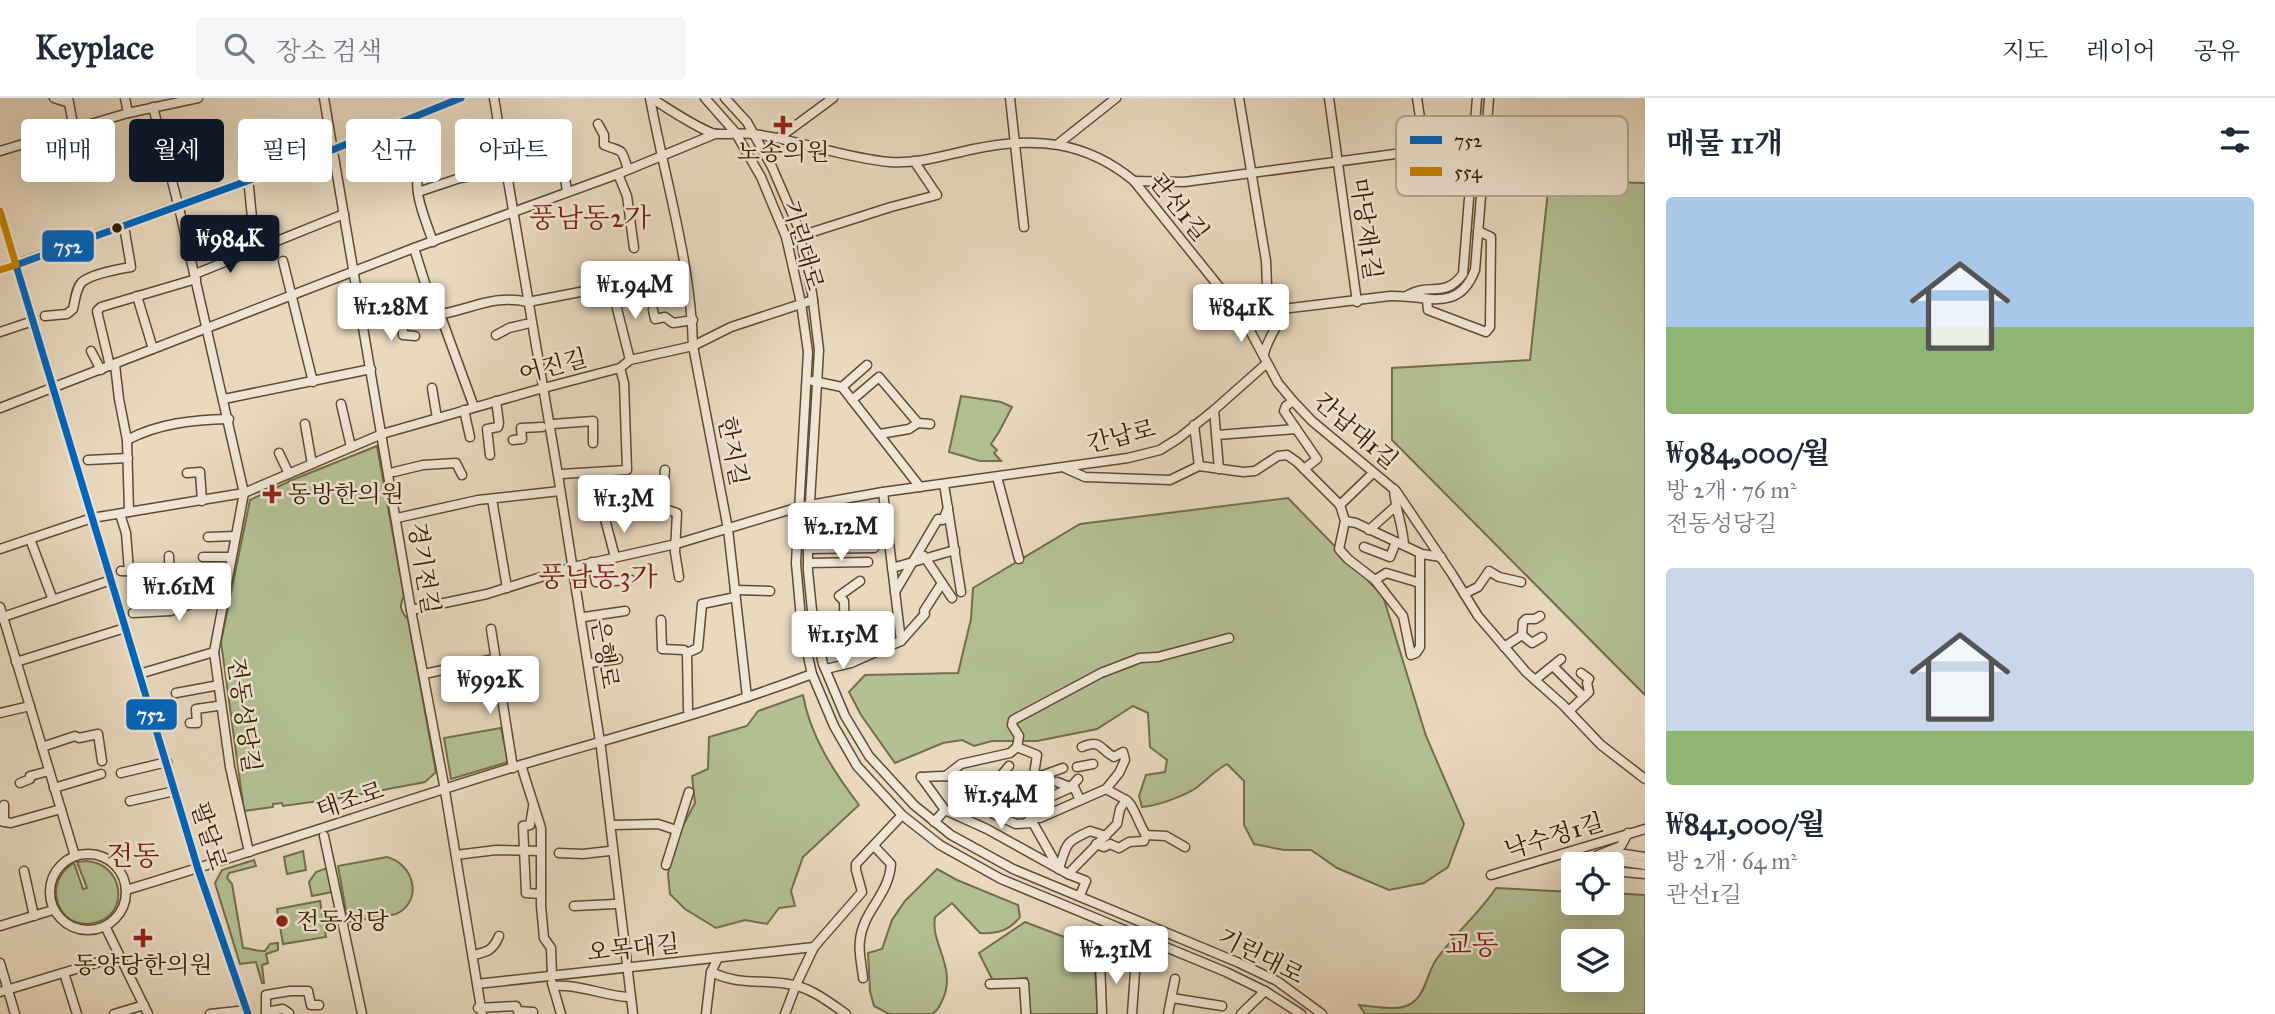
<!DOCTYPE html>
<html lang="ko">
<meta charset="utf-8">
<style>
body{margin:0;font-family:"IM FELL Great Primer","Noto Serif KR",serif;background:#f6f6f7;color:#1f2937;height:100vh;display:flex;flex-direction:column;font-size:26px;white-space:nowrap}
*{box-sizing:border-box;margin:0}
p{font-size:23px;color:#747a83}
.icon{flex:none;width:38px;height:38px;fill:none;stroke:currentColor;stroke-width:2;stroke-linecap:round;stroke-linejoin:round}
.map{position:relative;flex:1;overflow:hidden}
.details{display:flex;flex-direction:column;background:#fff;width:630px}
.details>*{flex:none}
.hud{position:absolute;left:21px;top:21px;width:665px;height:63px;display:flex;gap:14px}
.tools{position:absolute;left:1561px;top:754px;display:grid;gap:14px}
.tools a{display:grid;place-items:center;width:63px;height:63px;border-radius:7px;background:#fff;box-shadow:0 7px 28px #0002;font-size:35px}
.price{position:absolute;translate:-50% -60px;padding:0 16px;border-radius:7px;background:#fff;color:#222;font-size:23px;line-height:46px;filter:drop-shadow(0 2px 4px #0008)}
.price::after{content:'';position:absolute;left:50%;top:42px;width:21px;height:16px;margin-left:-10px;background:inherit;clip-path:polygon(0 0,100% 0,50% 100%)}
.price.on{background:#111827;color:#fff}
ul{padding:0;list-style:none}
li{display:grid;align-content:center;gap:14px;height:371px;padding:0 21px}
li span{display:grid;place-items:center;height:217px;border-radius:7px;color:#555}
li>.icon{margin-inline-start:auto}
span .icon{width:126px;height:126px;fill:#fffc;stroke-width:1}
li b{font-size:30px}
h2{display:flex;justify-content:space-between;align-items:center;height:84px;padding:0 21px;font-size:30px}
.pill{padding:0 24px;border-radius:7px;background:#fff;box-shadow:0 7px 28px #0002;font-size:24px;line-height:63px}
.pill.on{background:#111827;color:#fff}
header{display:flex;align-items:center;gap:42px;box-sizing:border-box;height:98px;padding:0 35px;background:#fff;border-bottom:2px solid #e0e1e3}
header strong{font-size:33px}
nav{display:flex;gap:38px;margin-inline-start:auto;font-size:24px}
.search{width:490px;height:63px;background:#f6f6f7;display:flex;align-items:center;gap:18px;box-sizing:border-box;padding:0 24px;border-radius:7px;color:#747a83;font-size:26px}
main{display:flex;flex:1;min-height:0}
.map>svg:first-child{display:block}
</style>
<header>
<strong>Keyplace</strong>
<div class="search"><svg class="icon" aria-label="search" viewBox="0 0 24 24"><circle cx="10" cy="10" r="6"/><path d="M15 15l6 6"/></svg>장소 검색</div>
<nav><a>지도</a><a>레이어</a><a>공유</a></nav>
</header>
<main>
<div class="map">
<svg width="1645" height="916" viewBox="0 0 1645 916">
<rect width="100%" height="100%" fill="#e8d9bf"/>
<filter id="stains"><feTurbulence type="fractalNoise" baseFrequency=".00286" numOctaves="4"/><feColorMatrix values="0 0 0 0 .2 0 0 0 0 .09 0 0 0 0 .02 0 0 0 .5 -.17"/></filter>
<radialGradient id="worn" r=".72"><stop offset=".6" stop-color="#630" stop-opacity="0"/><stop offset="1" stop-color="#630" stop-opacity=".3"/></radialGradient>
<g fill="#b3c094" stroke="#746e4a" stroke-width="2" fill-rule="evenodd">
<polygon points="1549,83 1645,85 1645,597 1392,342 1392,270 1530,262"/>
<polygon points="961,298 1001,304 1012,309 999,334 991,346 997,352 994,355 1001,363 980,363 949,354"/>
<path d="M377,348l27,150c-5,9 -4,15 4,23l28,153 -11,10 -90,17v3l-14,3 -2,-4 -36,5 -1,-3 -9,1v3l-29,4 -23,-169 29,-142 42,-20z"/>
<path d="M1288,400l95,98 43,140 38,88 -16,43 -24,16 -35,7 -52,-22 -26,-18h-27l-30,-6 -10,-19v-44l-17,-17c-14,8 -19,15 -31,24 -12,8 -39,18 -54,19l-3,-11 7,-21 19,-3 2,-12 -17,-13 -2,-34 -15,-7 -36,23 -60,12h-45l-18,5 -12,-6 -19,3 -48,20 -34,-48 -12,-23 16,-17 93,-2 13,-54 2,-31 107,-64z"/>
<path d="M803,597c7,41 31,77 56,110l-56,52 -12,34 4,15 -16,2 -12,16 -22,-4 -29,8 -31,-19 -15,-15 -2,-21 10,-38 17,-32 -3,-27 16,-7 1,-32 38,-11 11,-15z"/>
<polygon points="501,630 508,664 451,681 444,640"/>
<polygon points="303,753 306,772 287,776 284,759"/>
<path d="M387,759c27,7 37,44 9,57l-48,8 -10,-56z"/>
<path d="M254,762l2,6 -27,7 -2,5 5,6 11,64c9,0 14,4 22,3l5,-7 8,-1v7l-12,4 2,9 -6,2 2,18h-2l-6,-21 -16,2 -25,-81 7,-13z"/>
<path d="M86,763c38,2 45,54 8,62 -37,8 -53,-41 -20,-60l9,26 4,-1 -10,-26z"/>
<polygon points="327,770 332,794 312,798 309,784 316,774"/>
<path d="M937,771l20,11 61,25 2,12c-11,14 -24,17 -40,16l-28,-30 -17,14c-5,27 23,51 7,84 -3,6 -4,9 -10,13h-43l-15,-8 -4,-15 -2,-38 14,-4 10,-29 13,-19z"/>
<path d="M1496,790l77,4v11h39v-10l33,2v119h-280l-6,-9c12,1 33,5 44,2 23,-6 22,-31 33,-47 18,-26 43,-46 60,-72zM1573,844h39v38h-39z"/>
<polygon points="320,803 326,839 283,846 277,811"/>
<polygon points="1025,824 1088,848 1094,857 1098,916 1029,916 1027,880 993,883 979,855"/>
</g>
<g fill="none" stroke-linecap="round" stroke-linejoin="round">
<g stroke="#624a30" stroke-width="11">
<g id="minor">
<polyline points="54,0 69,5"/>
<polyline points="68,0 74,31"/>
<polyline points="125,0 128,15"/>
<polyline points="324,0 411,512 444,687 482,916"/>
<polyline points="494,0 558,377 601,650 633,916"/>
<path d="M650,0c15,82 41,164 43,248l35,183 19,168"/>
<path d="M651,0c20,12 39,26 61,35 9,3 30,-1 42,1 45,6 90,24 136,28 29,2 55,-7 84,-13 60,-13 112,-8 160,32l107,133 37,69 15,18 19,20 84,70 56,83 26,42 48,56 37,33 38,40 44,34"/>
<polyline points="705,0 735,34 761,79 786,139 801,205 808,254 796,465 802,532 812,576 834,628 857,668 902,717 940,747 1001,781 1226,874 1265,893 1301,916"/>
<polyline points="725,0 747,24 772,69 798,129 812,195 819,252 808,438 808,473 813,522 823,566 845,618 869,658 914,707 951,737 1013,771 1237,864 1277,883 1322,916"/>
<polyline points="1010,0 1024,129"/>
<polyline points="1239,0 1266,163 1268,212"/>
<polyline points="1329,0 1357,204"/>
<polyline points="1417,0 1425,52"/>
<polyline points="153,9 180,114 244,395 214,554 230,669 249,754"/>
<path d="M598,26l6,11v10c20,8 16,1 24,24"/>
<polyline points="274,35 282,70"/>
<polyline points="471,39 481,76"/>
<polyline points="780,39 833,0"/>
<polyline points="1058,46 1116,0"/>
<polyline points="509,48 528,44 546,34 556,33"/>
<polyline points="0,53 128,15 198,0"/>
<polyline points="561,56 567,93"/>
<path d="M421,65c-11,25 4,55 12,79"/>
<polyline points="400,76 417,74"/>
<polyline points="618,76 627,98 634,150"/>
<polyline points="1134,83 1184,84 1425,52 1472,59"/>
<polyline points="249,89 255,151"/>
<polyline points="418,94 460,80 501,72"/>
<polyline points="0,113 198,771 248,916"/>
<polyline points="800,138 891,109 937,97 914,63"/>
<polyline points="414,150 425,185 439,216"/>
<polyline points="283,163 313,284"/>
<polyline points="0,172 332,52 461,0"/>
<polyline points="195,176 344,116"/>
<polyline points="631,182 686,179"/>
<path d="M1408,197c23,-13 36,4 55,-21l14,-176"/>
<polyline points="137,198 153,251"/>
<polyline points="1427,202 1428,212 1486,234 1490,229 1491,139 1478,133"/>
<polyline points="653,212 655,221 665,219 673,225 693,222"/>
<polyline points="440,216 474,309"/>
<path d="M1241,216l149,-18c34,-2 68,19 85,-26l14,-172"/>
<path d="M45,218l22,-2 6,-5c2,-8 3,-21 9,-27 10,-8 37,-13 49,-15l-6,-35"/>
<polyline points="403,220 403,237 415,238"/>
<path d="M363,223c26,-2 52,-2 78,-7 31,-5 53,-20 87,-12l78,-15 6,2 18,71"/>
<polyline points="0,234 33,223"/>
<polyline points="496,237 509,230 526,226"/>
<polyline points="91,253 101,272"/>
<path d="M1264,256c4,-17 15,-29 20,-45"/>
<polyline points="115,267 119,301 127,342 129,414"/>
<polyline points="110,268 97,213 101,209 196,181"/>
<polyline points="813,283 842,289 920,389"/>
<polyline points="842,289 867,267"/>
<polyline points="432,290 437,320"/>
<polyline points="224,301 371,271"/>
<polyline points="852,302 879,279 918,325 909,331 880,336"/>
<polyline points="1293,303 1286,308 1284,313 1317,361 1304,371"/>
<polyline points="341,306 351,349"/>
<polyline points="0,310 414,150 618,76 715,36"/>
<polyline points="464,312 470,339"/>
<polyline points="1214,312 1219,371"/>
<polyline points="918,325 930,326"/>
<polyline points="305,326 312,366"/>
<polyline points="553,326 593,323 593,345"/>
<polyline points="1194,327 1199,368"/>
<polyline points="1217,337 1296,331"/>
<path d="M127,342c32,-17 66,-20 102,-21"/>
<polyline points="513,342 522,341 521,330 542,329"/>
<polyline points="279,355 289,376"/>
<polyline points="490,357 487,331 498,329 499,325 496,303"/>
<polyline points="88,362 128,360"/>
<polyline points="1065,370 1085,379 1170,382 1199,368 1243,374 1255,373 1278,358 1287,357 1297,364 1340,407 1345,423 1339,451 1348,461 1375,482 1403,518 1411,557 1416,555 1420,549 1420,456"/>
<polyline points="665,372 662,410 677,415 675,454 679,479"/>
<polyline points="394,374 423,367 456,365 462,377"/>
<polyline points="187,375 200,374 202,403"/>
<polyline points="561,376 627,372 624,285 620,270"/>
<polyline points="997,379 1019,461"/>
<polyline points="944,386 961,494"/>
<path d="M1394,391c1,20 9,36 10,56"/>
<polyline points="883,394 901,543"/>
<polyline points="492,401 507,490"/>
<polyline points="1340,407 1373,375"/>
<polyline points="120,416 126,435 129,473"/>
<polyline points="397,420 478,402 560,393"/>
<polyline points="605,421 615,459"/>
<polyline points="1345,423 1356,425 1422,456 1441,459"/>
<polyline points="1369,432 1396,408"/>
<polyline points="208,439 234,438"/>
<polyline points="30,441 53,502"/>
<polyline points="1364,449 1390,459 1396,444"/>
<polyline points="0,451 92,420 244,395 382,336 536,292 620,270 630,262 693,248 731,229 813,202"/>
<polyline points="808,451 874,450"/>
<polyline points="169,458 170,513"/>
<polyline points="924,458 952,500"/>
<polyline points="203,459 229,459"/>
<polyline points="592,464 596,484 631,482"/>
<polyline points="808,465 868,464"/>
<polyline points="892,470 955,452"/>
<polyline points="121,473 173,475"/>
<polyline points="1375,482 1386,475 1420,485"/>
<polyline points="735,492 770,493"/>
<polyline points="895,494 938,421 943,422 948,410"/>
<polyline points="1464,496 1478,489 1489,473 1499,479 1521,484"/>
<polyline points="0,509 75,758"/>
<polyline points="411,512 487,496 573,469 676,446 799,409 883,394 1128,360 1160,352 1179,340 1214,312 1267,265"/>
<polyline points="133,515 170,513 196,504 221,501"/>
<polyline points="584,519 625,513"/>
<polyline points="0,520 111,482"/>
<polyline points="661,522 662,551 684,552 687,555"/>
<polyline points="491,531 513,670"/>
<polyline points="1522,537 1532,545 1542,539"/>
<polyline points="1504,549 1522,537 1523,524 1526,521 1535,521 1540,518"/>
<polyline points="16,564 125,530"/>
<polyline points="591,565 618,561"/>
<polyline points="851,565 845,540 844,503 839,498 860,483"/>
<polyline points="1553,568 1584,599"/>
<polyline points="826,571 851,565 901,543 925,516 924,513 942,485"/>
<polyline points="139,576 214,554"/>
<polyline points="424,576 494,561"/>
<polyline points="1535,582 1561,561"/>
<polyline points="176,595 214,588"/>
<polyline points="688,612 687,555 698,550 702,506 731,500"/>
<polyline points="1569,613 1589,594 1587,585 1589,581 1581,575"/>
<polyline points="0,615 30,608"/>
<polyline points="190,625 197,625 196,611 217,608"/>
<polyline points="42,649 75,638 79,640 98,636 102,663"/>
<polyline points="1017,649 1019,638 1012,627 1013,622 1101,575 1140,560 1158,559 1229,540"/>
<polyline points="1017,649 1037,657 1034,676 1038,679 1063,670"/>
<polyline points="521,667 541,730 541,808 544,840 551,850 552,878"/>
<polyline points="1009,668 992,688 983,689 978,702 994,716 1016,726 1033,725 1059,771"/>
<polyline points="1077,669 1093,666"/>
<polyline points="121,675 167,664"/>
<polyline points="947,677 961,666 1010,655 1017,649"/>
<path d="M921,679c16,-1 53,-4 62,10"/>
<polyline points="921,679 945,712"/>
<polyline points="1057,684 1075,691 1080,702"/>
<polyline points="20,685 30,681 30,678 49,673"/>
<polyline points="54,690 101,676"/>
<polyline points="1050,699 1070,690 1078,681"/>
<path d="M1126,702c8,5 13,25 20,35l20,1 19,11"/>
<polyline points="130,703 175,693"/>
<polyline points="533,709 530,727 523,728 526,795 541,796"/>
<polyline points="0,723 11,725 61,711"/>
<polyline points="4,724 4,707"/>
<polyline points="934,724 945,712 987,731 1068,776 1086,783 1080,797"/>
<path d="M1026,725l5,-5h9l66,-29 13,-16 6,-13 -2,-8 -9,5c-15,-8 -12,-18 -32,-10"/>
<polyline points="614,727 658,726 676,732"/>
<polyline points="324,738 362,916"/>
<polyline points="1096,746 1104,749 1110,746 1119,750 1129,744 1144,743 1146,737"/>
<polyline points="1617,750 1618,755 1645,759"/>
<polyline points="559,755 583,756 609,753"/>
<circle cx="88" cy="794" r="38"/>
<polyline points="456,757 496,752 540,753"/>
<polyline points="1597,760 1645,767"/>
<polyline points="1597,766 1598,757 1621,748 1628,735"/>
<polyline points="666,767 689,694"/>
<path d="M1059,771c8,-26 6,-27 31,-38l16,5"/>
<polyline points="24,773 34,818"/>
<polyline points="1612,773 1645,776"/>
<polyline points="1068,776 1117,726 1120,711 1126,702 1106,691"/>
<polyline points="1491,777 1645,731"/>
<path d="M126,792c130,-39 258,-83 388,-123 100,-30 201,-56 298,-93"/>
<polyline points="574,808 615,806"/>
<polyline points="0,828 53,812"/>
<polyline points="105,828 148,916"/>
<path d="M473,857c15,-3 20,-5 26,-19"/>
<polyline points="1100,861 1102,916"/>
<polyline points="0,865 15,916"/>
<path d="M711,874c33,15 51,6 82,13 20,4 37,18 53,29"/>
<polyline points="64,875 77,916"/>
<path d="M863,880c-1,-12 -5,-27 -3,-38 3,-29 29,-45 31,-76l-17,-18"/>
<polyline points="552,885 561,916"/>
<polyline points="477,886 814,849"/>
<polyline points="990,886 1024,885 1026,916"/>
<path d="M553,888c25,-2 49,9 74,11"/>
<polyline points="0,894 119,858"/>
<polyline points="1172,900 1222,908"/>
<polyline points="478,910 516,908 518,913 533,914"/>
<polyline points="266,914 283,911 289,915"/>
<polyline points="114,916 144,907"/>
<polyline points="210,916 247,912"/>
<polyline points="266,916 266,897 290,893 308,893 311,907 319,907"/>
<polyline points="706,916 711,874 718,860"/>
<polyline points="785,916 796,887 814,849 862,794 856,772 856,766 902,717"/>
<polyline points="1132,916 1135,874"/>
<polyline points="1168,916 1175,881"/>
<polyline points="1241,916 1265,893"/>
</g>
</g>
<use href="#minor" stroke="#f0e6d5" stroke-width="8"/>
<g stroke="#f0e6d5" stroke-width="12">
<polyline id="bus-1" points="248,916 198,771 16,167 332,52 461,0"/>
</g>
<g stroke="#f0e6d5" stroke-width="12">
<polyline id="bus-2" points="0,113 16,167 0,172"/>
</g>
<use href="#bus-1" stroke="#0065bd" stroke-width="7"/>
<use href="#bus-2" stroke="#c68300" stroke-width="7"/>
</g>
<g fill="#8f2418" stroke="#f0e6d5" stroke-width="2.5">
<path d="M779.5 16.5h7v7h7v7h-7v7h-7v-7h-7v-7h7z"/>
<path d="M268.5 385.5h7v7h7v7h-7v7h-7v-7h-7v-7h7z"/>
<circle cx="282" cy="823" r="7"/>
<path d="M139.5 829.5h7v7h7v7h-7v7h-7v-7h-7v-7h7z"/>
</g>
<circle fill="#351b00" stroke="#f0e6d5" stroke-width="2.5" cx="117" cy="130" r="6"/>
<g text-anchor="middle" stroke-width="5" stroke-linejoin="round" paint-order="stroke">
<g font-size="24" fill="#351b00" stroke="#f0e6d5">
<text x="783" y="62">노송의원</text>
<text x="288" y="404" text-anchor="start">동방한의원</text>
<text x="296" y="831" text-anchor="start">전동성당</text>
<text x="143" y="875">동양당한의원</text>
</g>
<g font-size="24" fill="#351b00" stroke="#f0e6d5">
<text transform="translate(1179 109) rotate(51)" y="8">관선1길</text>
<text transform="translate(1366 131) rotate(82)" y="8">마당재1길</text>
<text transform="translate(803 147) rotate(74)" y="8">기린대로</text>
<text transform="translate(553 268) rotate(-15)" y="8">어진길</text>
<text transform="translate(1356 333) rotate(41)" y="8">간납대1길</text>
<text transform="translate(1121 338) rotate(-14)" y="8">간납로</text>
<text transform="translate(733 353) rotate(79)" y="8">한지길</text>
<text transform="translate(424 470) rotate(81)" y="8">경기전길</text>
<text transform="translate(605 556) rotate(81)" y="8">은행로</text>
<text transform="translate(244 617) rotate(82)" y="8">전동성당길</text>
<text transform="translate(350 702) rotate(-18)" y="8">태조로</text>
<text transform="translate(209 738) rotate(73)" y="8">팔달로</text>
<text transform="translate(1554 738) rotate(-17)" y="8">낙수정1길</text>
<text transform="translate(633 850) rotate(-6)" y="8">오목대길</text>
<text transform="translate(1261 858) rotate(27)" y="8">기린대로</text>
</g>
<g font-size="28" fill="#7a1f14" stroke="#f0e6d5">
<text x="590" y="129">풍남동2가</text>
<text x="598" y="488">풍남동3가</text>
<text x="133" y="767">전동</text>
<text x="1472" y="856">교동</text>
</g>
</g>
<rect x="1396" y="18" width="232" height="80" rx="10" fill="#f0e6d5" stroke="#b8a995" stroke-width="2"/>
<rect x="1410" y="38" width="32" height="8" fill="#0065bd"/>
<rect x="1410" y="69" width="32" height="9" fill="#c68300"/>
<g font-size="19" fill="#351b00">
<text x="1454" y="49">752</text>
<text x="1454" y="80">554</text>
</g>
<g stroke="#f0e6d5" stroke-width="2.5">
<rect x="41" y="131" width="54" height="34" rx="7" fill="#0065bd"/>
<rect x="125" y="600" width="53" height="33" rx="7" fill="#0065bd"/>
</g>
<g font-size="19" text-anchor="middle" font-weight="bold" fill="#fff">
<text x="68" y="155">752</text>
<text x="151" y="623">752</text>
</g>
<rect width="100%" height="100%" filter="url(#stains)"/>
<rect width="100%" height="100%" fill="url(#worn)"/>
</svg>
<div class="tools">
<a><svg class="icon" aria-label="locate" viewBox="0 0 24 24"><circle cx="12" cy="12" r="6"/><path d="M12 2v4M12 18v4M2 12h4M18 12h4"/></svg></a>
<a><svg class="icon" aria-label="layers" viewBox="0 0 24 24"><path d="M12 4l9 5-9 5-9-5zM3 14l9 5 9-5"/></svg></a>
</div>
<b class="price on" style="left:230px;top:177px">₩984K</b>
<b class="price" style="left:635px;top:223px">₩1.94M</b>
<b class="price" style="left:391px;top:245px">₩1.28M</b>
<b class="price" style="left:1241px;top:246px">₩841K</b>
<b class="price" style="left:624px;top:437px">₩1.3M</b>
<b class="price" style="left:841px;top:465px">₩2.12M</b>
<b class="price" style="left:179px;top:525px">₩1.61M</b>
<b class="price" style="left:843px;top:573px">₩1.15M</b>
<b class="price" style="left:490px;top:618px">₩992K</b>
<b class="price" style="left:1001px;top:733px">₩1.54M</b>
<b class="price" style="left:1116px;top:888px">₩2.31M</b>
<div class="hud">
<a class="pill">매매</a>
<a class="pill on">월세</a>
<a class="pill">필터</a>
<a class="pill">신규</a>
<a class="pill">아파트</a>
</div>
</div>
<section class="details">
<h2>매물 11개<svg class="icon" aria-label="filters" viewBox="0 0 24 24"><path d="M4 7h16M4 17h16"/><circle cx="9" cy="7" r="2"/><circle cx="15" cy="17" r="2"/></svg></h2>
<ul>
<li><span style="background:linear-gradient(#a9c7e8 60%,#8fb573 0)"><svg class="icon" aria-label="home" viewBox="0 0 24 24"><path d="M3 11l9-7 9 7M6 9v11h12V9"/></svg></span><div><b>₩984,000/월</b><p>방 2개 · 76 m²</p><p>전동성당길</p></div></li>
<li><span style="background:linear-gradient(#c9d6e8 75%,#8fb573 0)"><svg class="icon" aria-label="home" viewBox="0 0 24 24"><path d="M3 11l9-7 9 7M6 9v11h12V9"/></svg></span><div><b>₩841,000/월</b><p>방 2개 · 64 m²</p><p>관선1길</p></div></li>
</ul>
</section>
</main>
